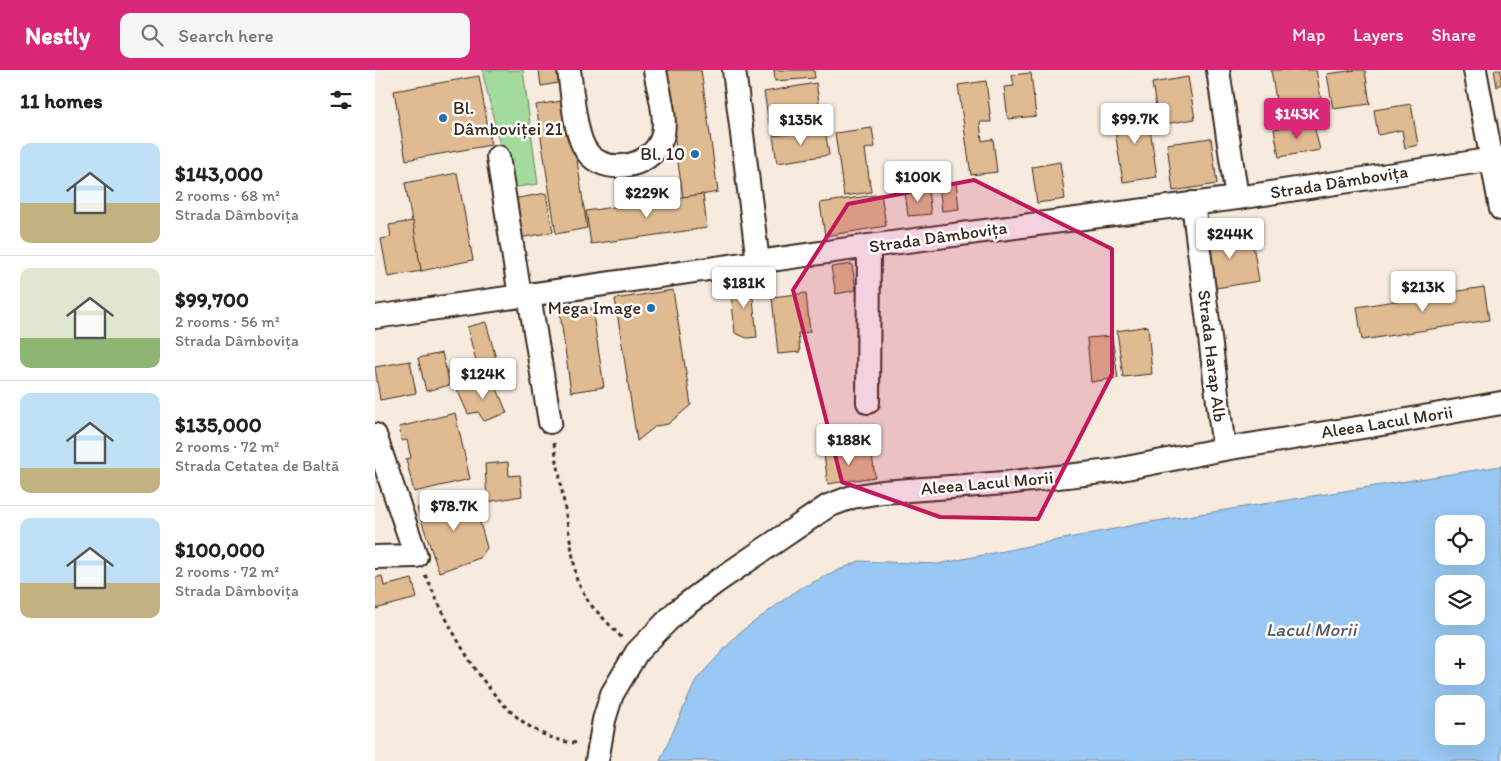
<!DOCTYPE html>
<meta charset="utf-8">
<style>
body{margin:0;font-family:Itim,sans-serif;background:#f6f6f6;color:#222;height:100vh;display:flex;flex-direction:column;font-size:19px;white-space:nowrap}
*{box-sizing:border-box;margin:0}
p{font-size:16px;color:#767676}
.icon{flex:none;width:28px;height:28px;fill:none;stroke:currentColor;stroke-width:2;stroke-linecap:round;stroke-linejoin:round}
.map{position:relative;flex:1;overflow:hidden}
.sheet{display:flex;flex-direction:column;background:#fff;width:375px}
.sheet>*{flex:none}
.controls{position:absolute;left:1060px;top:445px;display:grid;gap:10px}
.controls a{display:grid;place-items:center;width:50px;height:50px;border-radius:10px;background:#fff;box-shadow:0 5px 20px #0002;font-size:25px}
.price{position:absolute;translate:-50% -42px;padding:0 11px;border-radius:5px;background:#fff;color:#222;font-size:16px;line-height:32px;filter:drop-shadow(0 1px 2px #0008)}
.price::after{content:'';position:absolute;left:50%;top:30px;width:15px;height:11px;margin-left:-8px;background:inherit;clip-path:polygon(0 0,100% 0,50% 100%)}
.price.current{background:#db2777;color:#fff}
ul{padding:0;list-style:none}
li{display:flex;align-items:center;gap:15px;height:125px;padding:0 20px}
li+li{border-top:1px solid #e0e0e0}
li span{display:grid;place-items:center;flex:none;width:140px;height:100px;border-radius:10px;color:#555}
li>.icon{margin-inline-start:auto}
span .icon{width:60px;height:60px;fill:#fffc;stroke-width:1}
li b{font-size:21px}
h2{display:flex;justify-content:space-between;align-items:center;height:60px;padding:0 20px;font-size:21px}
header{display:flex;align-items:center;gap:30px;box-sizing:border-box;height:70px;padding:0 25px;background:#db2777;color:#fff}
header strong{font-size:24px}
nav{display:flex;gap:28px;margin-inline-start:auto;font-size:18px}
.search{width:350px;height:45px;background:#f6f6f6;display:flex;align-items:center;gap:12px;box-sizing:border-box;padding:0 18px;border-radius:10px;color:#767676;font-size:19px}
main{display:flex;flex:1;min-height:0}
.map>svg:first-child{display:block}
</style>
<header>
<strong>Nestly</strong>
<div class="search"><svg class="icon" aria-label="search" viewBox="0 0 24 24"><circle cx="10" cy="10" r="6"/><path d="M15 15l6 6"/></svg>Search here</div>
<nav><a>Map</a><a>Layers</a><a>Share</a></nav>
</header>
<main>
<section class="sheet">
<h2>11 homes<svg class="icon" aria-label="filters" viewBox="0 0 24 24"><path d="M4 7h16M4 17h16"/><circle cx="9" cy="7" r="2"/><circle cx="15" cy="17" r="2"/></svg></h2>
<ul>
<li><span style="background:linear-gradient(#bfe0f5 60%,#c2b280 0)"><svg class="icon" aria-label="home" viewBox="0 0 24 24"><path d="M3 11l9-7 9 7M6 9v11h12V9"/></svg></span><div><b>$143,000</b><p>2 rooms · 68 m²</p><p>Strada Dâmbovița</p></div></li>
<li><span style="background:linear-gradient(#dfe7d0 70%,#8fb573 0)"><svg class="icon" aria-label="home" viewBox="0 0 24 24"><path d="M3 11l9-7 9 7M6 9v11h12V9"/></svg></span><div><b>$99,700</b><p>2 rooms · 56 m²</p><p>Strada Dâmbovița</p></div></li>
<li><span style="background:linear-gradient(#bfe0f5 75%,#c2b280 0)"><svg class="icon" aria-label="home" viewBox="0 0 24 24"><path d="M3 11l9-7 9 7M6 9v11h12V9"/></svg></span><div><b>$135,000</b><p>2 rooms · 72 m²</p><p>Strada Cetatea de Baltă</p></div></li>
<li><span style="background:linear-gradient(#bfe0f5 65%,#c2b280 0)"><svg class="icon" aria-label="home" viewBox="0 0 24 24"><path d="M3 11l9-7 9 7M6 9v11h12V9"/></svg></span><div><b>$100,000</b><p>2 rooms · 72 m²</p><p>Strada Dâmbovița</p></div></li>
</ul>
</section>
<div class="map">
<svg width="1126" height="691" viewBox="0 0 1126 691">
<rect width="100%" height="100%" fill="#f6ebde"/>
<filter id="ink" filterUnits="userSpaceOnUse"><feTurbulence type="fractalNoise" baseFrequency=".02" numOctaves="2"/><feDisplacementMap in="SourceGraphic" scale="10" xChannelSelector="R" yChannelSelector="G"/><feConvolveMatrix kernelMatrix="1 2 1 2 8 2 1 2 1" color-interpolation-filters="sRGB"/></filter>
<g filter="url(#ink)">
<polygon fill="#a3da9e" stroke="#6f825e" points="107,0 148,0 163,114 135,118"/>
<path fill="#99c8f4" stroke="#73899e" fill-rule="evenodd" d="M1126,396v295h-841l36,-81 43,-47 61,-45 59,-27 79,3 206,-41zM1069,454h32v32h-32zM1069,514h32v32h-32zM1069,574h32v32h-32zM1069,634h32v32h-32z"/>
<g fill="#e0bb91" stroke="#3b2a1e">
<polygon points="164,0 193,0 194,11 166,16"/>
<polygon points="290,0 326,0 343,122 308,128"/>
<polygon points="399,0 439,0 440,8 400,11"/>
<polygon points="896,0 941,0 948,39 904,47"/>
<polygon points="980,0 990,0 995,34 958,39 952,4"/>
<polygon points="1119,0 1126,0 1126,14 1122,17"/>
<polygon points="656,3 661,46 633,49 629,17 639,16 637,5"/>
<polygon points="104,6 116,75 31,90 19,21"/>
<polygon points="813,7 820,49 784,55 777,13"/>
<polygon points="611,11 616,52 605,52 607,71 618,69 622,102 596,105 583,15"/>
<polygon points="441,13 446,45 394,53 389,22"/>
<polygon points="193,30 212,158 181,164 161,35"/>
<polygon points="1036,34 1043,75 1030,78 1027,60 1003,65 999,40"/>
<polygon points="772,37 782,107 748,112 738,48 747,47 746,41"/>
<polygon points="938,52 945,80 904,87 899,59"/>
<polygon points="497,58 500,77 490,79 496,122 469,126 460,63"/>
<polygon points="450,59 454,85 402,93 398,66"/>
<polygon points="836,68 842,114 798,121 792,74"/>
<polygon points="685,92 690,129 662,133 657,97"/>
<polygon points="82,103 98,190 46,201 30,113"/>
<polygon points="581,112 584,139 567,141 564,114"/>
<polygon points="553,120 556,144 533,146 530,122"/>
<polygon points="171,123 178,162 144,168 138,129"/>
<polygon points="328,124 332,158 216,174 211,141"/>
<polygon points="506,124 511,156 450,166 445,133"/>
<polygon points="38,151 46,201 13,207 6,169 16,167 14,155"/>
<polygon points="876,162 884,211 835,219 827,168"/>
<polygon points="477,194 481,220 461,224 456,197"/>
<polygon points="376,210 382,267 372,268 360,263 355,212"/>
<polygon points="1109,217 1114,250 987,270 982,237"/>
<polygon points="298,220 316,335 293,354 281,356 262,371 240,229"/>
<polygon points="431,223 435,262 423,263 425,282 403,284 397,227"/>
<polygon points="217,238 229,317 196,322 185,243"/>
<polygon points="111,252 123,296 104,302 92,257"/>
<polygon points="773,256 777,304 748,307 742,261"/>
<polygon points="737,266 743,308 716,312 712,268"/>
<polygon points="67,283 75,315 51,321 43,288"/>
<polygon points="35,291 41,323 5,330 0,297"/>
<polygon points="118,309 132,343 109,351 103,342 93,344 82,319"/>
<polygon points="80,343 95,409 39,422 31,389 36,388 32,370 27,371 24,357"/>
<polygon points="496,377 500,407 453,414 449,384"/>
<polygon points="133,392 134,406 145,405 147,426 112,432 110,394"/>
<polygon points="97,423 112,478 105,488 64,502 42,438 66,431 68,437 79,434 77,428"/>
<polygon points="7,506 9,516 37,509 42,528 0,539 0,508"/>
</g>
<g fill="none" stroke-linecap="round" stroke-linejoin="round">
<g stroke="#3b2a1e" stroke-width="26">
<g id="minor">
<path d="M194,0c3,20 5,57 14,75 14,33 68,25 79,-7 6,-20 -4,-48 -7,-68"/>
<polyline points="359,0 383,192"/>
<polyline points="843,0 862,128"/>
<polyline points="1100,0 1126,139"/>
<polyline points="123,87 145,226"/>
<polyline points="818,133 849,379"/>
<polyline points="154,225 175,352"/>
<polyline points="0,247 494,176 862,128 1126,88"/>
<polyline points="493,332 494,176"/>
<polyline points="0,365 41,486 0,487"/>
<polyline points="222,691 229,650 237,624 262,582 301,542 341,512 453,436 477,427 507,422 630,413 736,401 849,379 1026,351 1126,333"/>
</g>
</g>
<g stroke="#3b2a1e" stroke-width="3" stroke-dasharray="4 4" stroke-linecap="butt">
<polyline points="179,373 202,511 214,533 247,568"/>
<path d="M50,505c29,61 76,165 154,168"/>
</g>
<use href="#minor" stroke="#fff" stroke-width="22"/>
</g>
</g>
<path fill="#c2185b" fill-opacity="0.2" stroke="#c2185b" stroke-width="4" stroke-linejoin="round" d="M599,110l138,69v125l-74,145 -98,-2 -98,-35 -49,-192 55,-86z"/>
<g fill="#1f6fb2" stroke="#fff" stroke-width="2">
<circle cx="68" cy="48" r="5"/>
<circle cx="320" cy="84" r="5"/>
<circle cx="276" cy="238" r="5"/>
</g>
<g text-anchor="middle" stroke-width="5" stroke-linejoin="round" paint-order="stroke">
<g font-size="18" fill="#3b2a1e" stroke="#fff" text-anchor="end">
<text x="78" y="44" text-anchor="start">Bl.<tspan x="78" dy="21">Dâmboviței 21</tspan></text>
<text x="310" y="90">Bl. 10</text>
<text x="266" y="244">Mega Image</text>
</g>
<g font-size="18" fill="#3b2a1e" stroke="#fff">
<text transform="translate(964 112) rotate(-9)" y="6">Strada Dâmbovița</text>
<text transform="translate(563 167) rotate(-8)" y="6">Strada Dâmbovița</text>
<text transform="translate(837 286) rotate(83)" y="6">Strada Harap Alb</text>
<text transform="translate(1012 352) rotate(-9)" y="6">Aleea Lacul Morii</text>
<text transform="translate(612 413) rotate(-5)" y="6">Aleea Lacul Morii</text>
</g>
<g font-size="19" font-style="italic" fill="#57595e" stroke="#fff">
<text x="936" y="566">Lacul Morii</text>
</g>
</g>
</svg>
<div class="controls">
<a><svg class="icon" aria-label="locate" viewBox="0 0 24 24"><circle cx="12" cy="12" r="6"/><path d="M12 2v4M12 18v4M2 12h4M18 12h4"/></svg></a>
<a><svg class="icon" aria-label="layers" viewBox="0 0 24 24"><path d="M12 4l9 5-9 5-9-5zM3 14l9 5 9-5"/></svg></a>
<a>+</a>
<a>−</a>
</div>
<b class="price current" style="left:922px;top:70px">$143K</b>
<b class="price" style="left:760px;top:75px">$99.7K</b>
<b class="price" style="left:426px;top:76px">$135K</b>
<b class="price" style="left:543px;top:133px">$100K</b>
<b class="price" style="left:272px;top:149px">$229K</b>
<b class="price" style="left:855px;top:190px">$244K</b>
<b class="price" style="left:369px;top:239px">$181K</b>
<b class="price" style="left:1048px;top:243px">$213K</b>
<b class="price" style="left:108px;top:330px">$124K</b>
<b class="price" style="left:474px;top:396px">$188K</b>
<b class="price" style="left:79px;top:462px">$78.7K</b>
</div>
</main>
